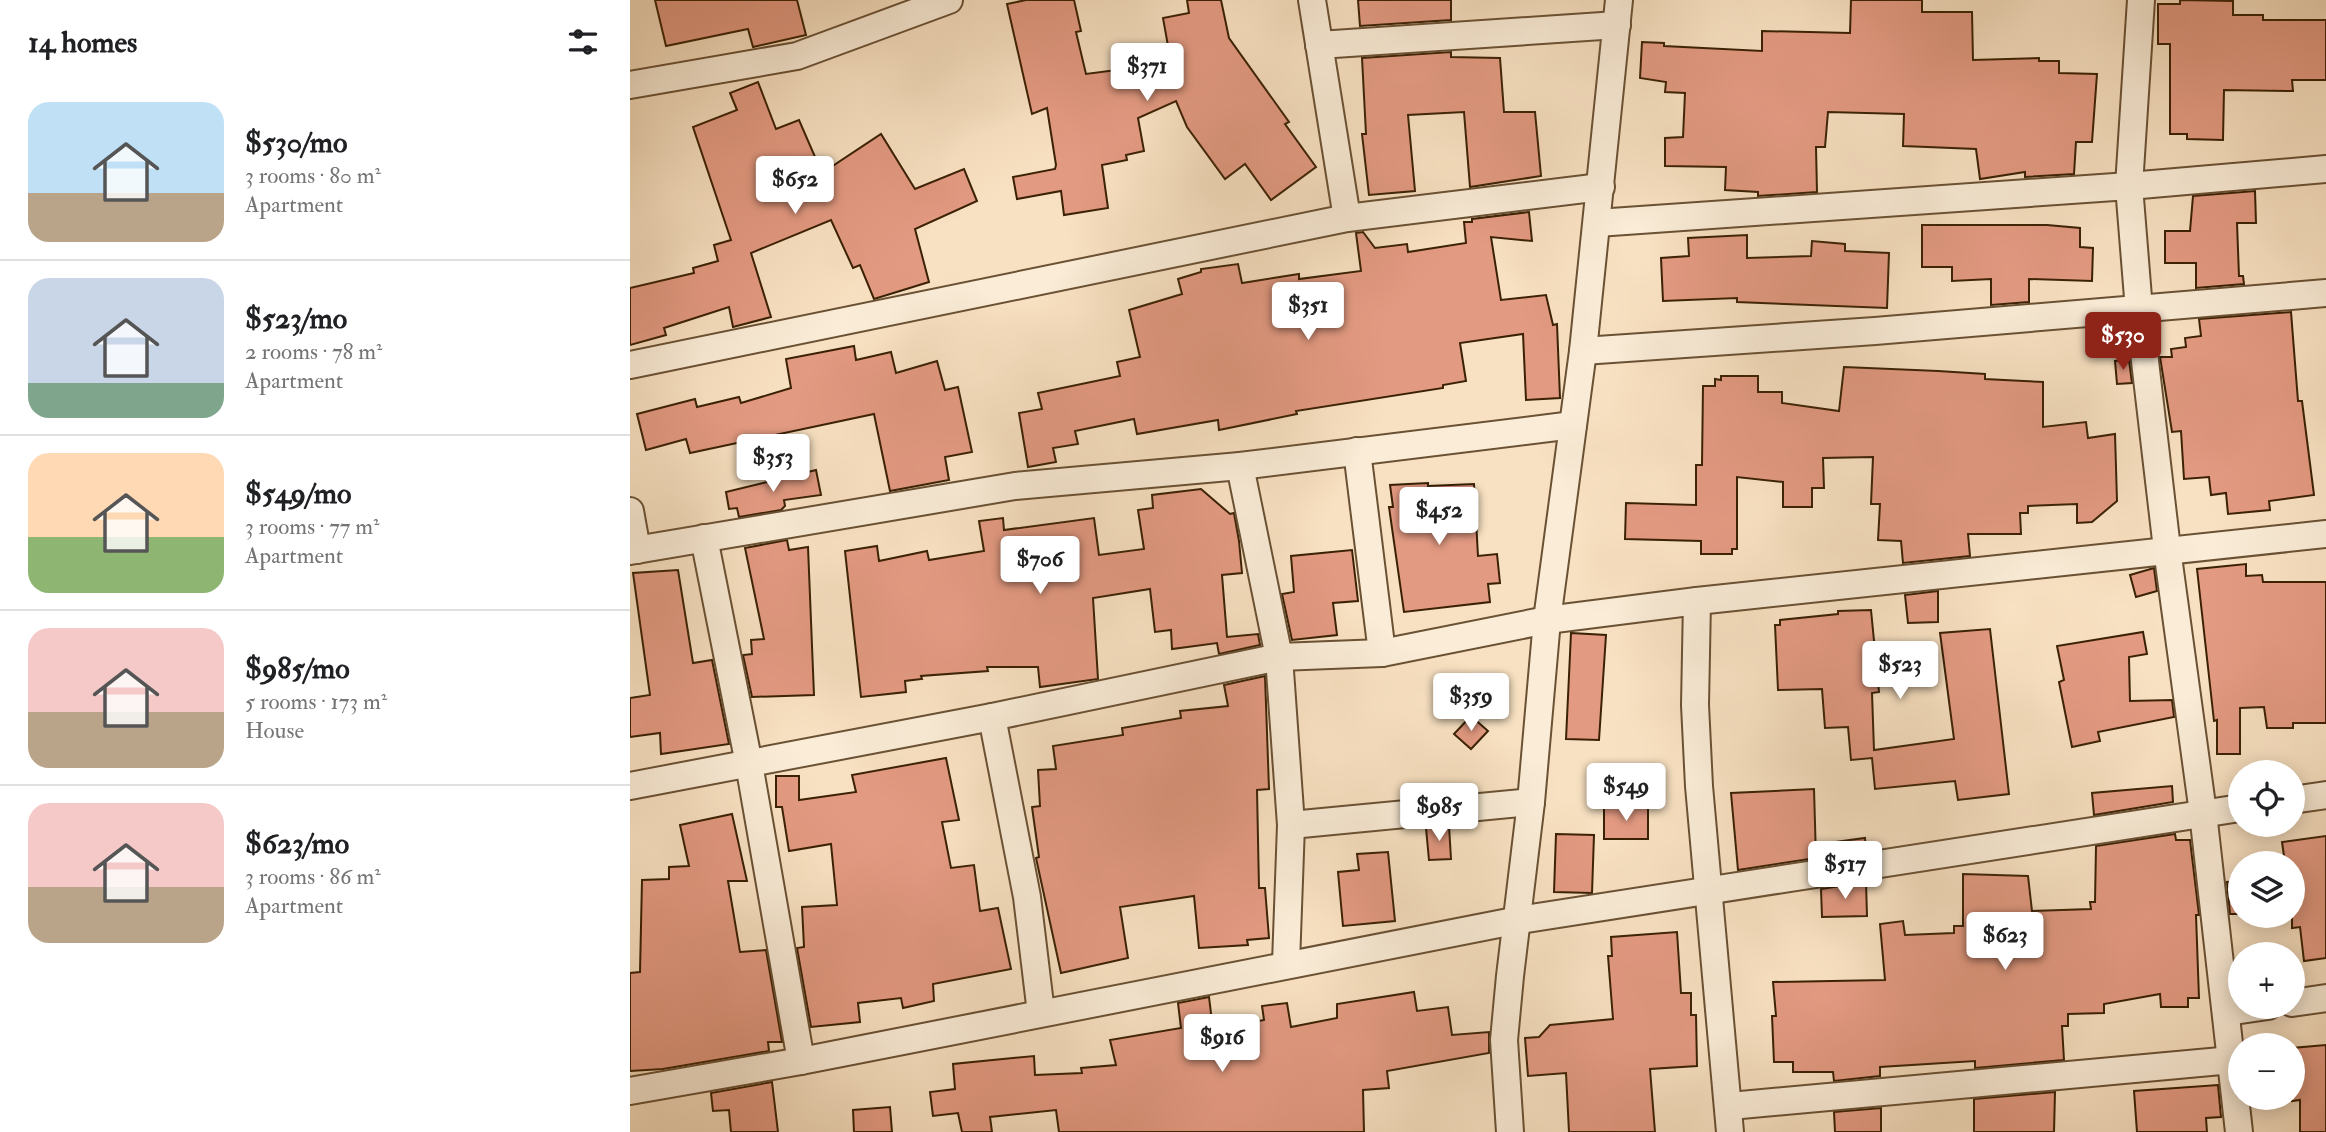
<!DOCTYPE html>
<meta charset="utf-8">
<style>
body{margin:0;font-family:"IM FELL Double Pica",serif;background:#f6f6f6;color:#202124;height:100vh;display:flex;flex-direction:column;font-size:26px;white-space:nowrap}
*{box-sizing:border-box;margin:0}
p{font-size:23px;color:#757577}
.icon{flex:none;width:38px;height:38px;fill:none;stroke:currentColor;stroke-width:2;stroke-linecap:round;stroke-linejoin:round}
.map{position:relative;flex:1;overflow:hidden}
.details{display:flex;flex-direction:column;background:#fff;width:630px}
.details>*{flex:none}
.controls{position:absolute;left:1598px;top:760px;display:grid;gap:14px}
.controls a{display:grid;place-items:center;width:77px;height:77px;border-radius:50%;background:#fff;box-shadow:0 4px 18px #0003;font-size:35px}
.price{position:absolute;translate:-50% -60px;padding:0 16px;border-radius:7px;background:#fff;color:#222;font-size:23px;line-height:46px;filter:drop-shadow(0 2px 4px #0008)}
.price::after{content:'';position:absolute;left:50%;top:42px;width:21px;height:16px;margin-left:-10px;background:inherit;clip-path:polygon(0 0,100% 0,50% 100%)}
.price.active{background:#8f2418;color:#fff}
ul{padding:0;list-style:none}
li{display:flex;align-items:center;gap:21px;height:175px;padding:0 28px}
li+li{border-top:2px solid #e0e0e0}
li span{display:grid;place-items:center;flex:none;width:196px;height:140px;border-radius:21px;color:#555}
li>.icon{margin-inline-start:auto}
span .icon{width:84px;height:84px;fill:#fffc;stroke-width:1}
li b{font-size:30px}
h2{display:flex;justify-content:space-between;align-items:center;height:84px;padding:0 28px;font-size:30px}
main{display:flex;flex:1;min-height:0}
.map>svg:first-child{display:block}
</style>
<main>
<section class="details">
<h2>14 homes<svg class="icon" aria-label="filters" viewBox="0 0 24 24"><path d="M4 7h16M4 17h16"/><circle cx="9" cy="7" r="2"/><circle cx="15" cy="17" r="2"/></svg></h2>
<ul>
<li><span style="background:linear-gradient(#bfe0f5 65%,#b9a48a 0)"><svg class="icon" aria-label="home" viewBox="0 0 24 24"><path d="M3 11l9-7 9 7M6 9v11h12V9"/></svg></span><div><b>$530/mo</b><p>3 rooms · 80 m²</p><p>Apartment</p></div></li>
<li><span style="background:linear-gradient(#c9d6e8 75%,#7fa58c 0)"><svg class="icon" aria-label="home" viewBox="0 0 24 24"><path d="M3 11l9-7 9 7M6 9v11h12V9"/></svg></span><div><b>$523/mo</b><p>2 rooms · 78 m²</p><p>Apartment</p></div></li>
<li><span style="background:linear-gradient(#ffd9b3 60%,#8fb573 0)"><svg class="icon" aria-label="home" viewBox="0 0 24 24"><path d="M3 11l9-7 9 7M6 9v11h12V9"/></svg></span><div><b>$549/mo</b><p>3 rooms · 77 m²</p><p>Apartment</p></div></li>
<li><span style="background:linear-gradient(#f6c9c9 60%,#b9a48a 0)"><svg class="icon" aria-label="home" viewBox="0 0 24 24"><path d="M3 11l9-7 9 7M6 9v11h12V9"/></svg></span><div><b>$985/mo</b><p>5 rooms · 173 m²</p><p>House</p></div></li>
<li><span style="background:linear-gradient(#f6c9c9 60%,#b9a48a 0)"><svg class="icon" aria-label="home" viewBox="0 0 24 24"><path d="M3 11l9-7 9 7M6 9v11h12V9"/></svg></span><div><b>$623/mo</b><p>3 rooms · 86 m²</p><p>Apartment</p></div></li>
</ul>
</section>
<div class="map">
<svg width="1696" height="1132" viewBox="0 0 1696 1132">
<rect width="100%" height="100%" fill="#f8e1c2"/>
<filter id="stains"><feTurbulence type="fractalNoise" baseFrequency=".00286" numOctaves="4"/><feColorMatrix values="0 0 0 0 .2 0 0 0 0 .09 0 0 0 0 .02 0 0 0 .5 -.17"/></filter>
<radialGradient id="worn" r=".72"><stop offset=".6" stop-color="#630" stop-opacity="0"/><stop offset="1" stop-color="#630" stop-opacity=".3"/></radialGradient>
<g fill="#e39a82" stroke="#3b2104" stroke-width="2">
<polygon points="25,0 167,0 176,35 123,47 118,29 36,46"/>
<polygon points="396,0 444,0 451,31 446,32 456,74 510,67 540,57 533,18 559,13 557,0 591,0 599,38 659,122 655,124 686,167 641,200 615,164 595,179 557,127 546,101 508,118 514,151 496,155 497,160 472,165 478,208 434,215 431,191 387,199 383,177 425,169 426,165 417,108 402,114 377,4"/>
<polygon points="728,0 821,0 821,20 730,26"/>
<polygon points="1221,0 1292,0 1292,12 1342,12 1343,60 1409,58 1409,61 1429,61 1429,73 1467,74 1462,142 1446,142 1444,174 1395,177 1395,172 1350,179 1346,149 1273,146 1274,114 1198,112 1195,147 1186,147 1187,192 1128,196 1128,192 1095,190 1096,167 1035,166 1035,138 1053,137 1055,93 1035,92 1036,82 1010,78 1012,42 1034,43 1034,46 1132,51 1132,31 1220,33"/>
<polygon points="1550,0 1603,1 1603,15 1633,15 1633,20 1696,20 1696,80 1662,80 1663,91 1594,90 1593,140 1557,139 1557,134 1540,134 1540,44 1528,44 1528,4 1550,4"/>
<polygon points="821,52 821,57 870,58 874,112 905,112 911,176 840,187 834,112 778,115 785,191 739,195 732,134 736,134 732,58"/>
<polygon points="128,82 146,129 169,120 192,173 251,134 285,189 334,169 347,201 285,229 299,282 244,299 230,265 223,268 201,220 121,253 141,317 103,327 99,307 34,328 36,335 0,345 0,288 64,273 63,268 88,261 84,245 101,240 63,127 107,110 100,93"/>
<polygon points="1625,191 1626,223 1607,223 1609,276 1613,276 1614,284 1566,288 1566,263 1535,263 1535,231 1560,231 1563,196"/>
<polygon points="899,212 902,241 861,237 871,300 916,295 923,325 927,324 930,398 896,400 893,334 830,343 836,381 813,385 813,388 666,411 667,414 589,430 588,420 507,434 504,419 445,431 448,444 423,448 426,462 398,467 389,413 412,409 408,393 490,376 487,362 510,357 499,310 552,294 548,279 571,272 571,269 608,264 612,283 669,274 669,279 731,271 726,233 733,232 745,248 777,244 778,252 836,243 834,222 842,222 842,219"/>
<polygon points="1292,225 1417,225 1450,228 1450,247 1463,248 1462,281 1399,279 1399,302 1361,305 1361,279 1322,281 1322,267 1292,267"/>
<polygon points="1117,235 1117,258 1181,256 1182,241 1215,244 1215,251 1259,253 1257,308 1107,302 1107,298 1033,301 1031,258 1059,256 1058,238"/>
<polygon points="1661,312 1668,401 1672,401 1684,495 1639,501 1640,510 1598,514 1596,493 1581,495 1579,477 1554,479 1551,431 1542,432 1530,357 1542,357 1541,349 1556,347 1555,338 1571,336 1569,319"/>
<polygon points="224,346 226,360 261,352 266,373 307,361 315,390 328,387 342,452 315,457 319,480 260,491 244,414 60,453 56,439 16,450 7,414 65,399 67,407 109,397 111,403 161,388 156,359"/>
<polygon points="1499,360 1502,383 1487,384 1485,361"/>
<polygon points="1214,367 1308,371 1355,374 1355,379 1413,382 1413,427 1456,422 1458,438 1485,434 1487,501 1462,522 1447,523 1447,504 1398,506 1398,513 1390,513 1391,534 1338,534 1340,556 1273,563 1271,541 1248,540 1250,504 1241,504 1243,457 1193,458 1194,488 1182,488 1182,507 1153,507 1153,482 1107,477 1107,549 1102,549 1102,554 1071,554 1071,541 995,539 996,503 1066,505 1066,465 1072,465 1073,386 1085,386 1085,379 1091,380 1091,376 1128,376 1128,392 1152,392 1152,403 1209,411"/>
<polygon points="186,470 191,495 154,500 155,506 151,510 109,517 107,508 99,509 96,492"/>
<polygon points="798,483 798,486 844,484 848,556 867,554 870,583 858,584 860,602 774,612 759,507 763,507 760,485"/>
<polygon points="571,489 600,514 604,513 609,541 612,573 592,575 597,637 628,634 630,645 589,654 587,643 542,649 541,630 525,632 520,589 463,598 468,679 410,687 408,667 357,667 358,671 291,676 292,679 275,681 276,692 231,697 215,551 247,546 249,561 297,551 299,560 354,551 349,521 373,518 374,530 464,518 469,555 514,549 508,510 523,508 522,495"/>
<polygon points="157,540 159,550 178,547 184,695 122,697 113,655 122,654 121,640 134,639 115,548"/>
<polygon points="722,550 728,601 703,603 707,635 662,640 652,594 664,592 661,556"/>
<polygon points="1616,564 1616,576 1632,575 1633,582 1696,582 1696,723 1663,723 1663,728 1637,728 1634,707 1610,708 1610,754 1587,754 1587,720 1584,721 1567,569"/>
<polygon points="1524,568 1527,591 1506,597 1500,575"/>
<polygon points="48,570 63,663 82,660 99,744 31,754 30,733 0,737 0,698 20,695 3,573"/>
<polygon points="1308,591 1308,622 1278,623 1275,595"/>
<polygon points="1241,610 1249,692 1242,693 1244,750 1324,739 1310,633 1360,629 1379,794 1328,800 1325,781 1245,789 1242,758 1221,760 1218,727 1195,728 1192,689 1148,690 1145,625 1150,625 1150,620 1208,614 1208,611"/>
<polygon points="1513,632 1517,654 1499,657 1500,701 1542,700 1544,717 1468,732 1470,741 1442,747 1429,682 1434,680 1427,646"/>
<polygon points="941,633 976,635 969,740 936,739"/>
<polygon points="635,676 639,789 627,790 629,888 635,888 639,938 617,940 618,945 569,948 564,896 490,907 498,958 431,973 406,858 409,857 402,807 410,806 408,770 426,769 423,746 493,735 492,728 551,718 550,711 598,706 594,685"/>
<polygon points="841,716 858,731 841,749 824,734"/>
<polygon points="316,758 329,820 312,822 321,868 344,865 350,911 368,908 381,969 303,984 304,1001 273,1008 271,998 228,1003 230,1022 181,1027 167,948 174,947 172,907 207,905 201,844 159,851 152,807 146,807 146,776 169,776 169,800 226,792 222,775"/>
<polygon points="1542,786 1543,802 1464,815 1462,793"/>
<polygon points="1184,789 1186,858 1108,870 1101,793"/>
<rect x="974" y="806" width="44" height="33"/>
<polygon points="102,814 117,881 98,881 110,952 136,950 152,1042 138,1042 139,1051 33,1069 0,1071 0,973 10,972 12,880 39,879 39,867 59,866 50,825"/>
<polygon points="819,826 821,859 799,860 796,828"/>
<polygon points="926,834 964,835 962,893 924,892"/>
<polygon points="1545,834 1546,840 1560,840 1569,915 1566,915 1569,998 1558,998 1558,1007 1531,1007 1530,994 1474,1004 1474,1013 1438,1014 1438,1026 1432,1026 1434,1060 1345,1068 1345,1061 1250,1067 1250,1076 1204,1081 1203,1072 1163,1072 1163,1062 1144,1062 1142,1016 1146,1016 1143,982 1255,980 1250,924 1273,921 1275,935 1324,933 1324,926 1333,926 1333,874 1398,876 1402,911 1461,909 1460,902 1465,902 1466,846"/>
<polygon points="1696,836 1696,958 1674,961 1670,927 1662,928 1662,863 1655,863 1652,842"/>
<polygon points="1235,838 1236,850 1191,857 1190,844"/>
<polygon points="758,852 765,921 713,926 708,872 729,870 727,854"/>
<polygon points="1610,881 1610,914 1600,914 1597,882"/>
<polygon points="1236,882 1237,916 1192,917 1191,889"/>
<polygon points="1047,932 1051,993 1061,993 1061,1015 1066,1015 1067,1066 1020,1069 1025,1132 939,1132 936,1073 898,1076 895,1038 909,1037 920,1025 983,1019 978,956 982,956 981,937"/>
<polygon points="784,992 787,1011 818,1007 822,1035 859,1032 859,1053 757,1071 759,1088 733,1090 734,1132 429,1132 426,1110 360,1117 362,1132 332,1132 328,1113 303,1116 300,1092 325,1089 323,1064 404,1056 405,1075 452,1073 451,1068 486,1065 480,1040 551,1028 548,1003 579,997 583,1030 634,1020 632,1006 657,1003 661,1027 707,1018 707,1004"/>
<polygon points="1696,1045 1696,1132 1670,1132 1670,1100 1662,1101 1662,1048"/>
<polygon points="142,1082 148,1132 101,1132 99,1110 83,1111 81,1093"/>
<polygon points="1588,1085 1591,1117 1576,1118 1577,1132 1507,1132 1504,1091"/>
<polygon points="1425,1092 1424,1132 1344,1132 1344,1099"/>
<polygon points="260,1107 262,1132 224,1132 223,1110"/>
<polygon points="1251,1108 1251,1132 1205,1132 1204,1112"/>
</g>
<g fill="none" stroke-linecap="round" stroke-linejoin="round">
<g stroke="#6a5134" stroke-width="30">
<g id="street">
<polyline points="682,0 717,218"/>
<polyline points="1511,0 1499,186 1509,310 1537,549 1573,813 1609,1132"/>
<polyline points="689,45 987,25"/>
<polyline points="0,85 167,56 319,0"/>
<polyline points="967,223 1499,186 1696,169"/>
<polyline points="953,351 1245,331 1696,293"/>
<polyline points="0,365 717,218 971,187"/>
<polyline points="727,451 752,653"/>
<polyline points="610,466 649,657 661,825 656,963"/>
<polyline points="0,511 7,550"/>
<polyline points="74,538 119,764 171,1061"/>
<polyline points="0,551 385,486 610,466 943,425"/>
<polyline points="1067,601 1065,705 1069,786 1100,1132"/>
<polyline points="362,717 397,897 411,1013"/>
<polyline points="0,786 362,717 649,657 752,653 917,620 1067,601 1696,534"/>
<polyline points="1662,800 1696,795"/>
<polyline points="661,825 901,802"/>
<polyline points="1662,1003 1696,998"/>
<polyline points="1597,1012 1638,1006"/>
<polyline points="0,1091 171,1061 889,920 1610,808"/>
<polyline points="1100,1106 1602,1060"/>
<polyline points="880,1132 874,1040 880,976 901,802 917,620 953,351 989,0"/>
</g>
</g>
<use href="#street" stroke="#faecd7" stroke-width="26"/>
</g>
<rect width="100%" height="100%" filter="url(#stains)"/>
<rect width="100%" height="100%" fill="url(#worn)"/>
</svg>
<div class="controls">
<a><svg class="icon" aria-label="locate" viewBox="0 0 24 24"><circle cx="12" cy="12" r="6"/><path d="M12 2v4M12 18v4M2 12h4M18 12h4"/></svg></a>
<a><svg class="icon" aria-label="layers" viewBox="0 0 24 24"><path d="M12 4l9 5-9 5-9-5zM3 14l9 5 9-5"/></svg></a>
<a>+</a>
<a>−</a>
</div>
<b class="price" style="left:517px;top:103px">$371</b>
<b class="price" style="left:165px;top:216px">$652</b>
<b class="price" style="left:678px;top:342px">$351</b>
<b class="price active" style="left:1493px;top:372px">$530</b>
<b class="price" style="left:143px;top:494px">$353</b>
<b class="price" style="left:809px;top:547px">$452</b>
<b class="price" style="left:410px;top:596px">$706</b>
<b class="price" style="left:1270px;top:701px">$523</b>
<b class="price" style="left:841px;top:733px">$359</b>
<b class="price" style="left:996px;top:823px">$549</b>
<b class="price" style="left:809px;top:843px">$985</b>
<b class="price" style="left:1215px;top:901px">$517</b>
<b class="price" style="left:1375px;top:972px">$623</b>
<b class="price" style="left:592px;top:1074px">$916</b>
</div>
</main>
